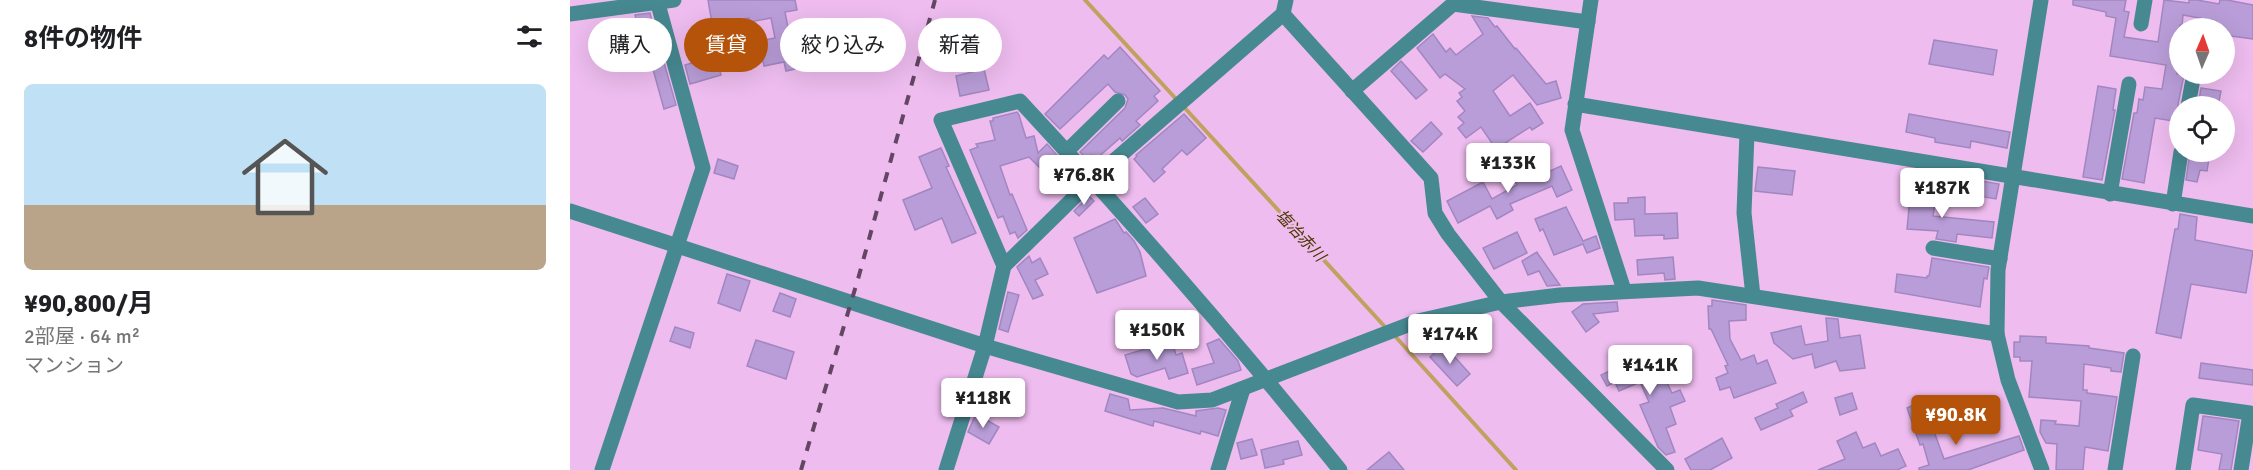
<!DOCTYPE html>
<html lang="ja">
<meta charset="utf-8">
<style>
body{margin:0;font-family:Signika,"Noto Sans JP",sans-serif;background:#f2f2f2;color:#202124;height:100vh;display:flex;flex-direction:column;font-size:22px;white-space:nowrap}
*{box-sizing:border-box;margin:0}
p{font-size:20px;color:#757577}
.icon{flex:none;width:33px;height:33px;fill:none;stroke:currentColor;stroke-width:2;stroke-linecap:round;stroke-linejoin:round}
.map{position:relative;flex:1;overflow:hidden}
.details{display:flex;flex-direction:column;background:#fff;width:570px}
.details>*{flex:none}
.guide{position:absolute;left:18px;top:18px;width:570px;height:54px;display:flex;gap:12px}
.needle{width:39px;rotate:2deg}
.buttons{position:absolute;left:1599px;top:18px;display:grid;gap:12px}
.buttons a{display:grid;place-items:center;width:66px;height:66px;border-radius:50%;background:#fff;box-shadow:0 6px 24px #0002;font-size:30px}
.price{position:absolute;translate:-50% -51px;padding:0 14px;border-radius:6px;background:#fff;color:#222;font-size:20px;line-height:39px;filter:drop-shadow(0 2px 3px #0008)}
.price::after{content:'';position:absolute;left:50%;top:36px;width:18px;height:14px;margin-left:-9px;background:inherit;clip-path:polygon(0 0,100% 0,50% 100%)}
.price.selected{background:#b45309;color:#fff}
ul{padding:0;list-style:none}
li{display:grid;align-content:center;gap:12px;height:318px;padding:0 24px}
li+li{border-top:2px solid #e0e0e0}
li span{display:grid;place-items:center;height:186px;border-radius:9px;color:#555}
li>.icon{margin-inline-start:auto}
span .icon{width:108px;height:108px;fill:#fffc;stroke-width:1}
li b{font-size:26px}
h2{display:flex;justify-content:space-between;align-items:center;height:72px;padding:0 24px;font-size:26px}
.tag{padding:0 21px;border-radius:27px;background:#fff;box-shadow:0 6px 24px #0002;font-size:21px;line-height:54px}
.tag.selected{background:#b45309;color:#fff}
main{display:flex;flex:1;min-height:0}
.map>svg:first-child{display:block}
</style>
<main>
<section class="details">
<h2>8件の物件<svg class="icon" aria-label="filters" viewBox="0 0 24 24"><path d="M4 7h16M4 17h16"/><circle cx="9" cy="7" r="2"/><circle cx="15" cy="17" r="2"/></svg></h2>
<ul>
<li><span style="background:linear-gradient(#bfe0f5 65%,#b9a48a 0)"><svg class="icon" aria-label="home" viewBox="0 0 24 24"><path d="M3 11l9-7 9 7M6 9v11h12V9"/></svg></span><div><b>¥90,800/月</b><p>2部屋 · 64 m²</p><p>マンション</p></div></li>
</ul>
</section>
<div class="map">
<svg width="1683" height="470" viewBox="0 0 1683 470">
<rect width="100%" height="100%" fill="#eebcef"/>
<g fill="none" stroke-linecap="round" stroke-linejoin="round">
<g stroke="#c0a25f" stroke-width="4">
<polyline points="515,0 607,100"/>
<polyline points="613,106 816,328"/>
<polyline points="824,335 946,470"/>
</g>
</g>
<g fill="#b99dd8" stroke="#a286c0" stroke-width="1.5">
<polygon points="138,0 225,0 227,10 215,12 219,33 231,30 239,66 216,71 214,62 194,66 189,41 205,38 201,18 180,22 179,18 156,23 162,51 147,54 139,23 142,23"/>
<polygon points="1503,0 1556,0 1554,11 1559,12 1554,37 1588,42 1594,0 1619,3 1619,0 1627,0 1649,4 1650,0 1657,0 1683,5 1683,39 1654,35 1654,28 1645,28 1646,21 1613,15 1612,26 1610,25 1610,59 1607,74 1614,75 1608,104 1610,122 1585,118 1574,183 1552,179 1564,113 1567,113 1569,99 1573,100 1575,87 1592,89 1596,65 1540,56 1546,18 1536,16 1536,12 1503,5"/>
<polygon points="80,13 88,49 76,52 71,33 45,40 42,26 66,19 65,15"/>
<polygon points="902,16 918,18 925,27 927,26 945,49 946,48 976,84 986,81 991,98 967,105 943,75 923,91 940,116 960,103 973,123 962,130 960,127 926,149 911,127 896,138 888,128 894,123 888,117 895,111 887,101 892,97 889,93 895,89 875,74 870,78 847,48 863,34 876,52 880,48 886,55 913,34"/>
<polygon points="1364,40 1427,50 1423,75 1359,64"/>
<polygon points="550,47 590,91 584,96 588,101 566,121 570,125 552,141 550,138 525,160 521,155 516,158 510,152 555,108 558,99 555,95 545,92 538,84 490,129 475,114 534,55 538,59"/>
<polygon points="146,56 151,75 120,84 115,65"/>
<polygon points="93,59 106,105 94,109 81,62"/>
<polygon points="831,61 857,90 846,99 821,71"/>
<polygon points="414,69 419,90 390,96 386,76"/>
<polygon points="1528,86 1546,89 1543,110 1545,110 1532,180 1513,177"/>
<polygon points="1631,88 1651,91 1648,106 1628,106"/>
<polygon points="447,112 449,115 456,138 464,136 468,153 477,144 494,163 479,177 459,157 430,166 440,195 442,194 457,230 448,238 445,232 440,234 433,216 428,218 400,150 408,147 406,144 425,140 420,121 423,121 423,118"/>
<polygon points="614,114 636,138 617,155 612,150 592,169 595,172 584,182 564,159 567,156 566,155"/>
<polygon points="1339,114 1440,132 1437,148 1401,141 1400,148 1365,142 1365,138 1336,132"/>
<polygon points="861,122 872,134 853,152 841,141"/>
<polygon points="371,148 379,166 376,167 406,233 382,243 372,218 345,230 333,200 362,188 349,157"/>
<polygon points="1620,152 1640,152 1637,171 1630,170 1627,182 1616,180"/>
<polygon points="148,159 168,166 164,179 144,173"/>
<polygon points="991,166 1002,190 987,197 982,186 940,204 943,210 927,219 920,206 888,223 877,201 913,182 922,199 947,185 945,180 976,167 978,172"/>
<polygon points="1188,167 1225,171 1222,195 1185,191"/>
<polygon points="1378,175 1429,184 1426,199 1375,190"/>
<polygon points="1341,187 1367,191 1363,216 1424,222 1422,238 1387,234 1386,242 1366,239 1368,231 1337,229"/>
<polygon points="519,196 524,201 509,216 504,211"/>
<polygon points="1075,197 1075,214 1107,213 1108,238 1094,239 1094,235 1065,236 1064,219 1045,220 1044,203 1058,203 1058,198"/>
<polygon points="575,198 588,214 576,223 563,207"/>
<polygon points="996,207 1013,241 1026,236 1030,248 1017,253 1013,244 984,255 973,229 970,231 965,219"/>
<polygon points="1610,214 1627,217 1625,240 1683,251 1676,293 1621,284 1611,338 1586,333 1605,229 1608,229"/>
<polygon points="545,219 554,233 556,232 564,241 570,252 576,276 527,293 504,238"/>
<polygon points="947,232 957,253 924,269 913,248"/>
<polygon points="967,252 968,254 990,285 977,286 969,271 958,275 952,261"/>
<polygon points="459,256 462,263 470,258 478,274 465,280 473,295 463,299 447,267"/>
<polygon points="1103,257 1105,279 1095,280 1094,273 1068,275 1067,260"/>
<polygon points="1362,258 1419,267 1417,279 1414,278 1410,307 1325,292 1327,274 1357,278 1357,276 1359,276"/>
<polygon points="157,274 180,281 170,311 148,303"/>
<polygon points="438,292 449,295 438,332 429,329"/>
<polygon points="210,293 226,299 220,317 203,311"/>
<polygon points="1142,300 1176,305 1176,320 1159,321 1160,339 1171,360 1184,355 1187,364 1197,360 1206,383 1164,398 1160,387 1150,390 1146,378 1158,373 1155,366 1158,365 1141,329 1139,329 1138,306 1142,306"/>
<polygon points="1047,302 1048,311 1023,314 1029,322 1016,332 1002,312 1013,304"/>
<polygon points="1256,318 1268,319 1270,338 1290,335 1295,368 1270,371 1266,361 1245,368 1242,354 1223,359 1204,343 1201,333 1231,326 1235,345 1258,341"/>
<polygon points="105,327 124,333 120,348 100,341"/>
<polygon points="1450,336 1476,337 1476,343 1519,346 1519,348 1554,353 1551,372 1541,371 1541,368 1514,364 1513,390 1517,390 1517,393 1547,397 1538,451 1515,447 1513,470 1486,470 1487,444 1476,443 1470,432 1471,420 1486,421 1485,424 1509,426 1511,401 1459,397 1462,361 1450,361 1450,357 1444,357 1444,342 1450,342"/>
<polygon points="601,338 606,355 612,353 618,373 599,379 595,368 567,377 561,374 555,355 589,345 588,342"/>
<polygon points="649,339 668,361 671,370 627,385 622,369 644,363 637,344"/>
<polygon points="186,340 224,352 216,379 177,366"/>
<polygon points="874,345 900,374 887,386 860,357"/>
<polygon points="1074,355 1077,361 1085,358 1102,393 1110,390 1115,401 1100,407 1106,424 1096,428 1105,452 1096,455 1088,447 1070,405 1079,402 1070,382 1049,391 1045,382 1037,386 1031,375"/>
<polygon points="1631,363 1683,370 1683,385 1629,378"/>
<polygon points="1233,392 1237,402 1220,410 1223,416 1191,430 1185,418 1208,408 1206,404"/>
<polygon points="1282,393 1287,409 1270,415 1265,398"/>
<polygon points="540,394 558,399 560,410 593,408 626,416 626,411 648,408 656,410 648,436 631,431 630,434 584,421 583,426 535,411"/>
<polygon points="1353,401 1374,459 1449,436 1454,450 1398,470 1349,470 1349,468 1359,465 1353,444 1350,445 1337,408"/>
<polygon points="406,414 429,427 419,444 398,432"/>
<polygon points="1633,416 1669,421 1661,470 1649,470 1652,454 1628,450"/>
<polygon points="1286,432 1293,448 1305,443 1311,456 1328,449 1336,466 1327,470 1248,470 1275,459 1267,441"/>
<polygon points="1152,438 1162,458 1140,470 1121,470 1115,459"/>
<polygon points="682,439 687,455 671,459 667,443"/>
<polygon points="728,441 732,455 713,460 714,464 695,468 691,450"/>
<polygon points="819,452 834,470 797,470"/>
</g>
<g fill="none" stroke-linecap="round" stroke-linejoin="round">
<g stroke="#478991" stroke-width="15">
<polyline points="1021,0 1002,130 1054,290"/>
<polyline points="1471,0 1428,270 1427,334 1438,380 1472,470"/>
<polyline points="0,14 104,0"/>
<polyline points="713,14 861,178 865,213 878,234 931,302 1097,470"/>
<polyline points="1571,24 1575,0"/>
<polyline points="782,91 883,4 1018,22"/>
<polyline points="1005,104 1683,216"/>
<polyline points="1618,106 1623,79"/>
<polyline points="1177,133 1174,213 1183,296"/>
<polyline points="497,151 548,101"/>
<polyline points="1540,194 1559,84"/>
<polyline points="1603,204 1611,152"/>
<polyline points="0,211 415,346 608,402 642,400 848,321 931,302 990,295 1128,288 1427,334"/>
<polyline points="1363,248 1430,259"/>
<path d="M434,266l-63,-146 79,-19c111,119 218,242 320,369"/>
<polyline points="32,470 133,168 88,4"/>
<polyline points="376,470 415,346 434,266 523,179 713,14 716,0"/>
<polyline points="648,470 673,389"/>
<polyline points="1545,470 1563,356"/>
<polyline points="1613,470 1623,405 1680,413 1671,470"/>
</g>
<polyline stroke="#634664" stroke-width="4" stroke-dasharray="10 10" stroke-linecap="butt" points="231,470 288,279 365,0"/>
</g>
<g text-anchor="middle" stroke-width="4.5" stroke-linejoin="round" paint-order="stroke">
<g font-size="16" font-style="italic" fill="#4c3700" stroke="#eebcef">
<text transform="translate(731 235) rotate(47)" y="6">塩冶赤川</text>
</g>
</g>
</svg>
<div class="buttons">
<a><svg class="needle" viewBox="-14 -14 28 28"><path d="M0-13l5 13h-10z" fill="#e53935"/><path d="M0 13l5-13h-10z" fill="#757577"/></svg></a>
<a><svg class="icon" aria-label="locate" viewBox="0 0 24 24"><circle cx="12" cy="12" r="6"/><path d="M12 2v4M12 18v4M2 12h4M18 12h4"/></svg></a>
</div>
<b class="price" style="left:938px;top:194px">¥133K</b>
<b class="price" style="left:514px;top:206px">¥76.8K</b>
<b class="price" style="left:1372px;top:219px">¥187K</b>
<b class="price" style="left:587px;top:361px">¥150K</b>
<b class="price" style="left:880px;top:365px">¥174K</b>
<b class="price" style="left:1080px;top:396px">¥141K</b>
<b class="price" style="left:413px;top:429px">¥118K</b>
<b class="price selected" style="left:1386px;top:446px">¥90.8K</b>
<div class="guide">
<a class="tag">購入</a>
<a class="tag selected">賃貸</a>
<a class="tag">絞り込み</a>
<a class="tag">新着</a>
</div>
</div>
</main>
